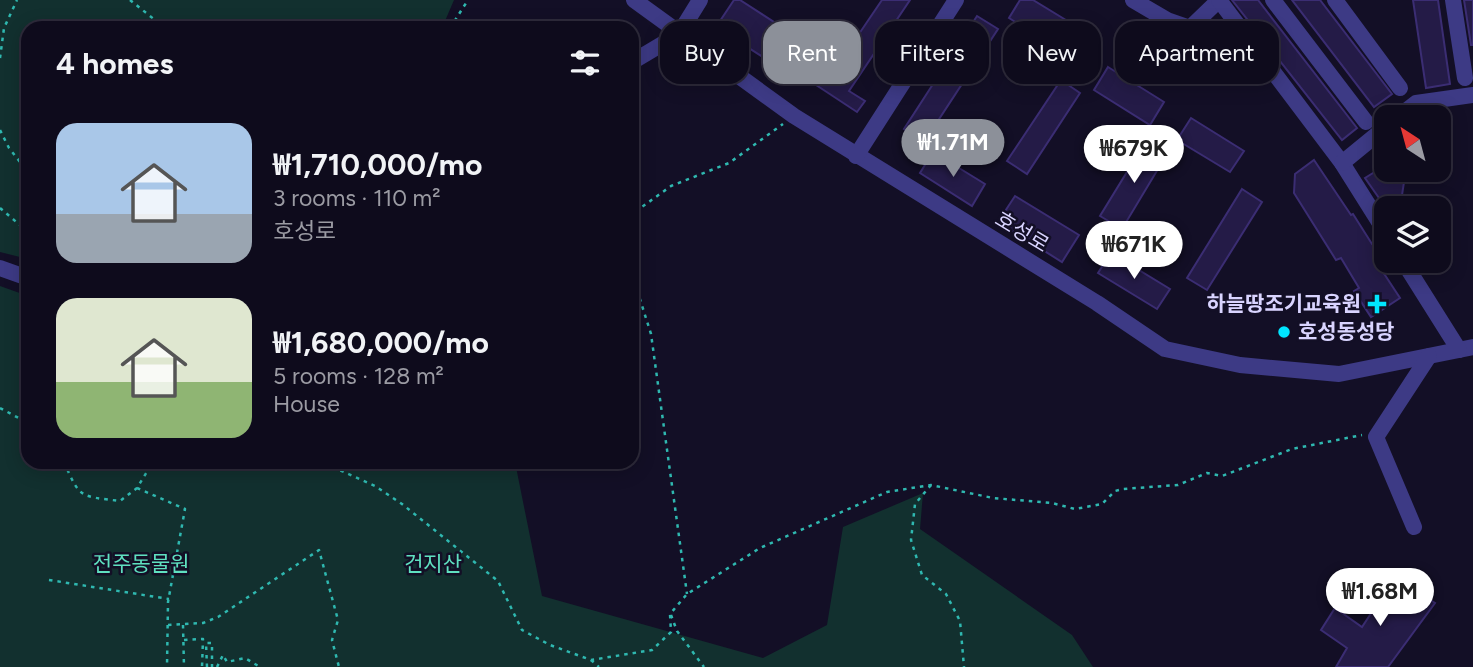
<!DOCTYPE html>
<meta charset="utf-8">
<style>
body{margin:0;font-family:Figtree,"Noto Sans KR",sans-serif;background:#171425;color:#f1f3f6;height:100vh;display:flex;flex-direction:column;font-size:26px;white-space:nowrap}
*{box-sizing:border-box;margin:0}
p{font-size:23px;color:#9b9ba3}
.icon{flex:none;width:38px;height:38px;fill:none;stroke:currentColor;stroke-width:2;stroke-linecap:round;stroke-linejoin:round}
.map{position:relative;flex:1;overflow:hidden}
.panel{position:absolute;left:21px;top:21px;width:618px;height:448px;display:flex;flex-direction:column;background:#0e0b1c;border-radius:21px;box-shadow:0 4px 18px #0003,0 0 0 2px #2e2b3b}
.panel>*{flex:none}
.banner{position:absolute;left:660px;top:21px;width:665px;height:63px;display:flex;gap:14px}
.needle{width:46px;rotate:324deg}
.fabs{position:absolute;left:1374px;top:105px;display:grid;gap:14px}
.fabs a{display:grid;place-items:center;width:77px;height:77px;border-radius:14px;background:#0e0b1c;box-shadow:0 4px 18px #0003,0 0 0 2px #2e2b3b;font-size:35px}
.price{position:absolute;translate:-50% -60px;padding:0 16px;border-radius:24px;background:#fff;color:#222;font-size:23px;line-height:46px;filter:drop-shadow(0 2px 4px #0008)}
.price::after{content:'';position:absolute;left:50%;top:42px;width:21px;height:16px;margin-left:-10px;background:inherit;clip-path:polygon(0 0,100% 0,50% 100%)}
.price.on{background:#8c9099;color:#fff}
ul{padding:0;list-style:none}
li{display:flex;align-items:center;gap:21px;height:175px;padding:0 35px}
li span{display:grid;place-items:center;flex:none;width:196px;height:140px;border-radius:21px;color:#555}
li>.icon{margin-inline-start:auto}
span .icon{width:84px;height:84px;fill:#fffc;stroke-width:1}
li b{font-size:30px}
h2{display:flex;justify-content:space-between;align-items:center;height:84px;padding:0 35px;font-size:30px}
.tag{padding:0 24px;border-radius:21px;background:#0e0b1c;box-shadow:0 4px 18px #0003,0 0 0 2px #2e2b3b;font-size:24px;line-height:63px}
.tag.on{background:#8c9099;color:#fff}
.map>svg:first-child{display:block}
</style>
<div class="map">
<svg width="1473" height="667" viewBox="0 0 1473 667">
<rect width="100%" height="100%" fill="#130f26"/>
<g fill="#12302f">
<polygon points="0,0 454,0 442,28 28,28 28,259 0,252"/>
<polygon points="0,286 28,296 28,462 515,462 542,596 763,658 827,625 843,527 923,493 920,529 1072,635 1093,667 0,667"/>
</g>
<g fill="#241b47" stroke="#3b2d73" stroke-width="2">
<polygon points="734,0 740,0 788,31 781,42 820,68 828,55 840,62 882,0 910,0 849,91 865,101 857,112 772,56 769,61 716,27"/>
<polygon points="1020,0 1033,0 1079,28 1064,52 1009,18"/>
<polygon points="1232,0 1258,0 1357,128 1342,140"/>
<polygon points="1292,0 1320,0 1392,94 1374,107"/>
<polygon points="1413,0 1438,0 1450,84 1426,88"/>
<polygon points="1464,0 1473,0 1473,45 1471,45"/>
<polygon points="977,16 998,29 924,142 904,129"/>
<polygon points="1108,67 1164,102 1150,125 1094,90"/>
<polygon points="1061,80 1080,93 1027,174 1007,161"/>
<polygon points="1191,118 1244,151 1230,172 1177,140"/>
<polygon points="1146,141 1167,154 1122,229 1100,216"/>
<polygon points="933,152 985,184 972,206 920,173"/>
<polygon points="1314,160 1351,215 1353,214 1372,244 1374,243 1387,265 1381,269 1400,298 1371,317 1354,291 1359,288 1341,258 1336,260 1294,193 1295,174"/>
<polygon points="1386,165 1386,170 1423,170 1404,182 1402,195 1411,208 1386,208 1365,178"/>
<polygon points="1242,189 1262,202 1207,290 1187,278"/>
<polygon points="1015,196 1079,235 1062,262 998,222"/>
<polygon points="1111,253 1170,289 1157,309 1098,273"/>
<polygon points="1395,577 1435,603 1388,667 1336,667 1347,648 1321,630 1335,608 1362,627"/>
</g>
<g fill="none" stroke-linecap="round" stroke-linejoin="round">
<g stroke="#2fb8b0" stroke-width="2.5" stroke-dasharray="3.5 5" stroke-linecap="butt">
<polyline points="130,0 165,28"/>
<polyline points="450,28 468,0"/>
<polyline points="0,58 4,28 17,0"/>
<polyline points="0,130 9,148 28,172"/>
<polyline points="0,208 28,232"/>
<polyline points="632,228 635,212 671,186 729,163 783,124"/>
<polyline points="632,274 651,334 687,594"/>
<polyline points="0,408 28,423"/>
<path d="M64,462c16,37 16,34 56,39l17,-13 16,-26"/>
<polyline points="294,462 302,469 326,464 375,486 402,504 498,581 522,630 550,645 591,660 652,650 671,632 670,614 687,594 760,548 887,492 931,485 993,498 1052,503 1075,509 1102,504 1115,491 1123,489 1178,485 1207,473 1222,476 1292,449 1362,435"/>
<polyline points="931,485 915,504 911,540 922,575 946,594 960,621 964,667"/>
<polyline points="137,488 185,509 168,602 167,667"/>
<polyline points="49,580 169,599"/>
<polyline points="671,615 677,631 704,667"/>
<polyline points="168,625 203,623 218,617 319,550 338,620 332,640 339,667"/>
<polyline points="183,625 184,667"/>
<polyline points="184,640 203,639 202,667"/>
<polyline points="591,660 599,667"/>
<polyline points="207,667 206,643 212,643 212,667"/>
<polyline points="217,667 223,655 227,662 245,658 260,667"/>
</g>
<g stroke="#3d3a85" stroke-width="16">
<polyline points="634,0 794,116 1097,303 1165,349 1240,365 1339,374 1473,347"/>
<polyline points="1133,0 1167,20 1190,28 1219,0"/>
<polyline points="1219,0 1342,163 1386,233"/>
<polyline points="1273,0 1366,122"/>
<polyline points="1335,0 1400,88"/>
<polyline points="1453,0 1465,78"/>
<polyline points="632,62 679,34 700,0"/>
<polyline points="1398,117 1416,103 1473,95"/>
<polyline points="856,156 956,0"/>
<polyline points="1342,163 1386,127"/>
<polyline points="1403,261 1459,350"/>
<polyline points="0,268 28,278"/>
<polyline points="1414,527 1376,437 1429,356"/>
</g>
</g>
<g fill="#00e5ff" stroke="#130f26" stroke-width="2.5">
<path d="M1373.5 293.5h7v7h7v7h-7v7h-7v-7h-7v-7h7z"/>
<circle cx="1284" cy="332" r="7"/>
</g>
<g text-anchor="middle" stroke-width="5" stroke-linejoin="round" paint-order="stroke">
<g font-size="21" fill="#d9d4ff" stroke="#130f26">
<text transform="translate(1022 232) rotate(31)" y="7">호성로</text>
</g>
<g font-size="21" font-weight="bold" fill="#d9d4ff" stroke="#130f26" text-anchor="end">
<text x="1361" y="311">하늘땅조기교육원</text>
<text x="1298" y="339" text-anchor="start">호성동성당</text>
</g>
<g font-size="21" fill="#5fe0c0" stroke="#130f26">
<text x="141" y="571">전주동물원</text>
<text x="433" y="571">건지산</text>
</g>
</g>
</svg>
<div class="fabs">
<a><svg class="needle" viewBox="-14 -14 28 28"><path d="M0-13l5 13h-10z" fill="#e53935"/><path d="M0 13l5-13h-10z" fill="#9b9ba3"/></svg></a>
<a><svg class="icon" aria-label="layers" viewBox="0 0 24 24"><path d="M12 4l9 5-9 5-9-5zM3 14l9 5 9-5"/></svg></a>
</div>
<b class="price on" style="left:953px;top:179px">₩1.71M</b>
<b class="price" style="left:1134px;top:185px">₩679K</b>
<b class="price" style="left:1134px;top:281px">₩671K</b>
<b class="price" style="left:1380px;top:628px">₩1.68M</b>
<div class="banner">
<a class="tag">Buy</a>
<a class="tag on">Rent</a>
<a class="tag">Filters</a>
<a class="tag">New</a>
<a class="tag">Apartment</a>
</div>
<section class="panel">
<h2>4 homes<svg class="icon" aria-label="filters" viewBox="0 0 24 24"><path d="M4 7h16M4 17h16"/><circle cx="9" cy="7" r="2"/><circle cx="15" cy="17" r="2"/></svg></h2>
<ul>
<li><span style="background:linear-gradient(#a9c7e8 65%,#9aa5b1 0)"><svg class="icon" aria-label="home" viewBox="0 0 24 24"><path d="M3 11l9-7 9 7M6 9v11h12V9"/></svg></span><div><b>₩1,710,000/mo</b><p>3 rooms · 110 m²</p><p>호성로</p></div></li>
<li><span style="background:linear-gradient(#dfe7d0 60%,#8fb573 0)"><svg class="icon" aria-label="home" viewBox="0 0 24 24"><path d="M3 11l9-7 9 7M6 9v11h12V9"/></svg></span><div><b>₩1,680,000/mo</b><p>5 rooms · 128 m²</p><p>House</p></div></li>
</ul>
</section>
</div>
